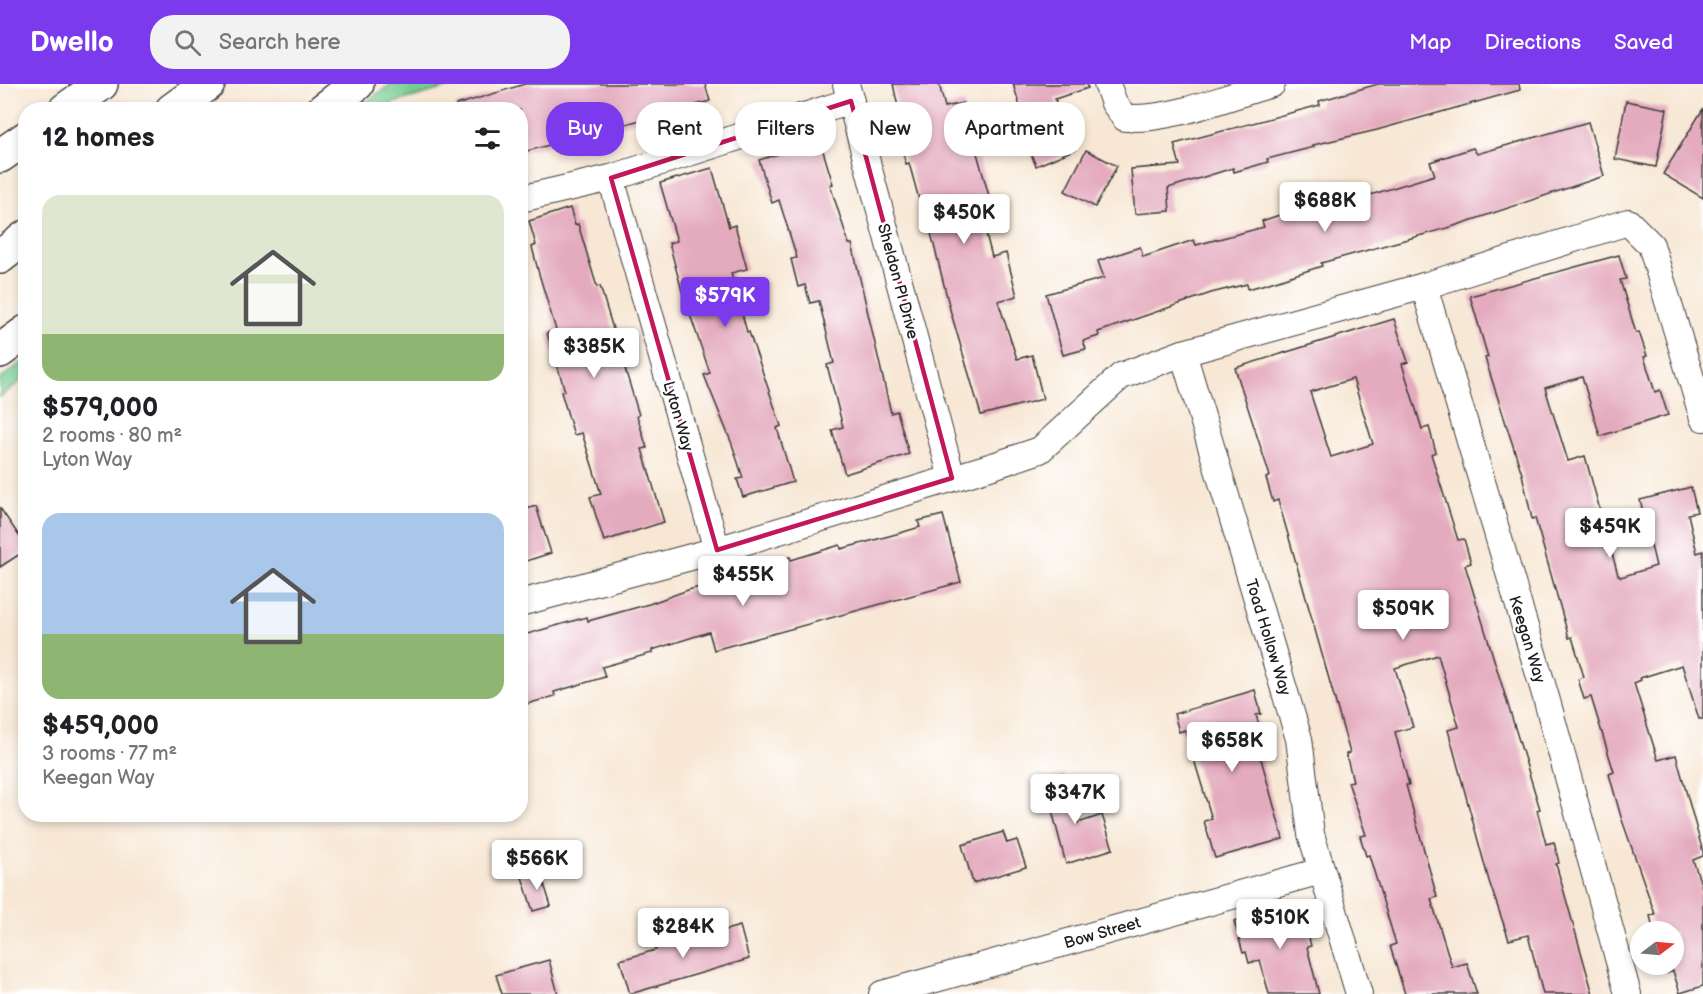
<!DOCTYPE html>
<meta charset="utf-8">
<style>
body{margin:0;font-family:"Balsamiq Sans",sans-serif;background:#f2f2f2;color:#202124;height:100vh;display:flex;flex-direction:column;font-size:22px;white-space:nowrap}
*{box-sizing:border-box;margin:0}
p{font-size:20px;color:#757577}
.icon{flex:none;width:33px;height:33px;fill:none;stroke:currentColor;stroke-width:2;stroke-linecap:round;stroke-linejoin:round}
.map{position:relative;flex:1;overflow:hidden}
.sheet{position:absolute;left:18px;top:18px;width:510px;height:720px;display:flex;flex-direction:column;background:#fff;border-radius:24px;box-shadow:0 3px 9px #0003}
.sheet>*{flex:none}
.hud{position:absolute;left:546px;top:18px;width:570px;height:54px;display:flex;gap:12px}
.needle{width:39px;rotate:74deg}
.controls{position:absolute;left:1630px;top:837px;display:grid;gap:12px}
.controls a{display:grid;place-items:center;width:54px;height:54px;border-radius:50%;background:#fff;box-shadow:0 3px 9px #0003;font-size:30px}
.price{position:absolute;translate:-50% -51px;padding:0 14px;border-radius:6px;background:#fff;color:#222;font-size:20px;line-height:39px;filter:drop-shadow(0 2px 3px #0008)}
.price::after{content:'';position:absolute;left:50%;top:36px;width:18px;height:14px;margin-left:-9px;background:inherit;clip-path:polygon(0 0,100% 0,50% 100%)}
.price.selected{background:#7c3aed;color:#fff}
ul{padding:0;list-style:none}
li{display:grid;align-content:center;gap:12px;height:318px;padding:0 24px}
li span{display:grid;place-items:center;height:186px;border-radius:18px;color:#555}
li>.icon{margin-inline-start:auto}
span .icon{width:108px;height:108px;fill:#fffc;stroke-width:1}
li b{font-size:26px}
h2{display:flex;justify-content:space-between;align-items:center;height:72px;padding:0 24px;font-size:26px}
.pill{padding:0 21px;border-radius:24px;background:#fff;box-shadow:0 3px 9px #0003;font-size:21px;line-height:54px}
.pill.selected{background:#7c3aed;color:#fff}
header{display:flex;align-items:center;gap:36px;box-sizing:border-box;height:84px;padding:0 30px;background:#7c3aed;color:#fff}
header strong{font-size:28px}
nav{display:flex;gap:33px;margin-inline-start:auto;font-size:21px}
.search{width:420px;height:54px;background:#f2f2f2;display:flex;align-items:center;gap:15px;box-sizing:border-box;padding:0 21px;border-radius:24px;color:#757577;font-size:22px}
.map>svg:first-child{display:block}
</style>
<header>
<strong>Dwello</strong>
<div class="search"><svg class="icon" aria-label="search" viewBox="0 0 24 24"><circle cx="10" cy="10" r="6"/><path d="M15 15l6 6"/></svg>Search here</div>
<nav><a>Map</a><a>Directions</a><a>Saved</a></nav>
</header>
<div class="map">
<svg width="1703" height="910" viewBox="0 0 1703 910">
<rect width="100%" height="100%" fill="#fff"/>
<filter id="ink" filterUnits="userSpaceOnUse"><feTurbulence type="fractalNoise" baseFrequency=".0167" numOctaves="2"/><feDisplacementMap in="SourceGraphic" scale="12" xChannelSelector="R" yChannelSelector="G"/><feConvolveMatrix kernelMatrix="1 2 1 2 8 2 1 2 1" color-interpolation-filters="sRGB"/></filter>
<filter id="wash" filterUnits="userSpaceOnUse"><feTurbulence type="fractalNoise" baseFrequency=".008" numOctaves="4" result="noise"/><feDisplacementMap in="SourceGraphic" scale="24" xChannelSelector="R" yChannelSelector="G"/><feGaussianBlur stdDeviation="1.35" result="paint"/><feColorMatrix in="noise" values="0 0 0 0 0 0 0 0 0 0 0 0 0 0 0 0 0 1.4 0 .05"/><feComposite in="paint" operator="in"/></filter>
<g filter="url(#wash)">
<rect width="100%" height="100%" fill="#f7e7d4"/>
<g fill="#75cc91" stroke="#487456" stroke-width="1.5">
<polygon points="391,0 460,0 393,19 384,25 357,25"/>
<polygon points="25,276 25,294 0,313 0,295"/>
</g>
<g id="blocks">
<g fill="#e4aabe" fill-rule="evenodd">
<polygon points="525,0 705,0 710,17 520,69 520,26 456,26 456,21"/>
<polygon points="893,0 939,0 945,23 963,19 989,112 977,115 992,173 1006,169 1017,212 998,217 1017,275 1032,271 1043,315 981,331 951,229 926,129 923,130 909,79 906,80 899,56 905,55"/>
<polygon points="1013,0 1087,0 1088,4 1055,15 1076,65 1036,82 1020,44 1026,41"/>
<polygon points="1378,0 1519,0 1520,6 1377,46 1313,61 1314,63 1267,75 1268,78 1234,88 1233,84 1168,104 1170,127 1135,130 1131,85 1180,81 1174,60 1320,21 1319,17"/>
<polygon points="1626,17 1667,25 1656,83 1615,75"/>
<polygon points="1703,25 1703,114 1663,90"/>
<polygon points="1588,38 1604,92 1451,143 1321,179 1322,182 1269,199 1248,205 1247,200 1211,209 1098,248 1099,252 1083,257 1086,265 1063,271 1046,210 1104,194 1098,177 1140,163 1143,173 1194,156 1196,161 1264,143 1262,137 1323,116 1347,109 1349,115 1367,110 1367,112 1435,91 1430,78 1473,64 1477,70"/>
<polygon points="820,57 833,100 830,101 849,160 852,160 891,329 897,327 909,370 845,390 832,346 843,343 827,281 834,279 819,217 810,219 805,201 798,203 791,175 797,174 779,116 772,119 759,76"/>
<polygon points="1086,66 1117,82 1095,123 1065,107"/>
<polygon points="712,84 729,143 735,141 747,185 731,189 747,248 749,248 781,342 777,344 793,398 743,413 737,395 743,394 732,360 704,291 710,289 682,207 669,159 677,157 660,99"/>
<polygon points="570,124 575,141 578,140 597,203 600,202 639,331 637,332 647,364 642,365 664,438 604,457 590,413 601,410 582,349 574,351 561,308 565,307 547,249 556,246 539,190 532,163 536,161 529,137"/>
<polygon points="1619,171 1626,195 1620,196 1636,249 1639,248 1647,272 1644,273 1655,308 1660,306 1668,331 1600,352 1582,293 1545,304 1568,377 1585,372 1618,491 1621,493 1656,482 1640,416 1691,403 1697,428 1688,430 1697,469 1703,467 1703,635 1699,635 1682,581 1640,594 1641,596 1634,599 1658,676 1676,671 1703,768 1703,772 1693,776 1703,806 1703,902 1680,909 1673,887 1667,889 1665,880 1674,880 1674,848 1654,848 1650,832 1655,830 1621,733 1609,690 1614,688 1591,613 1584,615 1578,595 1584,593 1572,553 1569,554 1535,434 1532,435 1522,390 1485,274 1488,273 1470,212"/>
<path d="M1394,235l14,43 -6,2 20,65 7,-2 7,25 -5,2 27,86 6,-1 7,24 -6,2 75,244 -3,1 9,34 8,-2 5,21 -3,1 37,130h-50l-15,-59 -19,5 -20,-59 -41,-151 11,-3 -21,-72 -43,13 18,59 -18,5 14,53h-3l31,112 -6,2 21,68 15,-4 10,31h-72l-15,-48 6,-2 -27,-89 -3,1 -6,-20 6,-1 -18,-53 5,-1 -7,-27 4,-1 -61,-215 -11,-38 -5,2 -7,-24 4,-2 -35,-108zM1353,295l20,65 -42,13 -21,-65z"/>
<polygon points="536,422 551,469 520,479 520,427"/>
<polygon points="0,424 26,462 26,466 0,483"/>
<polygon points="943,431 961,498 714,566 709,548 652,566 652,569 602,583 605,593 554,608 555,612 520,622 520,552 587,533 588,537 649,520 688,506 765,487 763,481 790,473 791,476 840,461 841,465 900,449 920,443 918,437"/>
<polygon points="1255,606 1261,630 1256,631 1262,651 1255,653 1283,755 1215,774 1204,737 1212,735 1185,646 1179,648 1174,630"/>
<polygon points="1064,690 1078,739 1102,731 1113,765 1066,780 1044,696"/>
<polygon points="1003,748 1007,759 1017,756 1026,783 973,799 962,761"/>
<polygon points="540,787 551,822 533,827 522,793"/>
<polygon points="1300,819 1311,862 1307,863 1319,910 1269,910 1260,876 1249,879 1246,868 1243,869 1234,837"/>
<polygon points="740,842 749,875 630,910 620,876 656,866 653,853 676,847 679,859"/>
<polygon points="549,876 558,910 502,910 496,891"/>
</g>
</g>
</g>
<g filter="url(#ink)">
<use href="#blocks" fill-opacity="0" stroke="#3d3a38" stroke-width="1.5"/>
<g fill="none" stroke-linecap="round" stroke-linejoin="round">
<g stroke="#3d3a38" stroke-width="28">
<g id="street">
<polyline points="846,0 952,394"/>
<path d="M1107,0l7,19 11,15c49,2 100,-21 147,-34"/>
<polyline points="611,94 717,466"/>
<polyline points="520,115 611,94 851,17"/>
<polyline points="1424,202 1547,617 1628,910"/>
<polyline points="1183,269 1299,655 1311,750 1359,910"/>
<polyline points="520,519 717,466 996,381 1040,366 1121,292 1183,269 1424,202 1628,138 1651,161 1703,334"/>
<polyline points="882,910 1321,787"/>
</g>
</g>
<g stroke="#3d3a38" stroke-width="36">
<g id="secondary">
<polyline points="323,26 357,0"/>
<polyline points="0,267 26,248"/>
</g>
</g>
<g stroke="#3d3a38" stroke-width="36">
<g id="highway">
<polyline points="65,26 101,0"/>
<polyline points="172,26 208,0"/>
<polyline points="0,72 26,54"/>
<polyline points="0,173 26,153"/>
</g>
</g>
<use href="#street" stroke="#fff" stroke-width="26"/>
<use href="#secondary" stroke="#fff" stroke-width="33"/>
<use href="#highway" stroke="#fff" stroke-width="33"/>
</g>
</g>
<path fill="none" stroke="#c2185b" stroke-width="4.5" stroke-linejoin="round" d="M851,17l101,377 -235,72 -106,-372z"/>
<g text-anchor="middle" stroke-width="5" stroke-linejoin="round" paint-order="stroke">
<g font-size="16" fill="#1c1c1c" stroke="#fff">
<text transform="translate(899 197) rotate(75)" y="6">Sheldon Pl Drive</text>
<text transform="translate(679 332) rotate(74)" y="6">Lyton Way</text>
<text transform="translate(1269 553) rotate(73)" y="6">Toad Hollow Way</text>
<text transform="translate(1528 555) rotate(73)" y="6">Keegan Way</text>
<text transform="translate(1102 848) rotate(-16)" y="6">Bow Street</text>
</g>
</g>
</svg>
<div class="controls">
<a><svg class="needle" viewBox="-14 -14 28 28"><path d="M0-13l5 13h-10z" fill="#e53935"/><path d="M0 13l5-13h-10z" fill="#757577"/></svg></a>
</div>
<b class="price" style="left:1325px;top:149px">$688K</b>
<b class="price" style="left:964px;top:161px">$450K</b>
<b class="price selected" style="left:725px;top:244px">$579K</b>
<b class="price" style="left:594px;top:295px">$385K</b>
<b class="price" style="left:1610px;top:475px">$459K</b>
<b class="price" style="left:743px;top:523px">$455K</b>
<b class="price" style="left:1403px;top:557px">$509K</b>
<b class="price" style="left:1232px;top:689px">$658K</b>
<b class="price" style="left:1075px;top:741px">$347K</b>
<b class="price" style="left:537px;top:807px">$566K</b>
<b class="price" style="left:1280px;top:866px">$510K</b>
<b class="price" style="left:683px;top:875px">$284K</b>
<div class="hud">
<a class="pill selected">Buy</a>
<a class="pill">Rent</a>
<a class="pill">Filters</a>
<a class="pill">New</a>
<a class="pill">Apartment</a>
</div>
<section class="sheet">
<h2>12 homes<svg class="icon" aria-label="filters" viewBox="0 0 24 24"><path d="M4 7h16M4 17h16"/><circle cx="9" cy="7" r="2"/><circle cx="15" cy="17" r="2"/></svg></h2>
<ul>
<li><span style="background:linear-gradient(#dfe7d0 75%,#8fb573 0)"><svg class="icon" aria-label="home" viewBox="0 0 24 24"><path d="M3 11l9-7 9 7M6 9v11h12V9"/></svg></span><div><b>$579,000</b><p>2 rooms · 80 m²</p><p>Lyton Way</p></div></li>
<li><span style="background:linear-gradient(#a9c7e8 65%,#8fb573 0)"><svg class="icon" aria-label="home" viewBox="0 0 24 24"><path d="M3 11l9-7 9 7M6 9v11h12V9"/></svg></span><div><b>$459,000</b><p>3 rooms · 77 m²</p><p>Keegan Way</p></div></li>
</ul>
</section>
</div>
